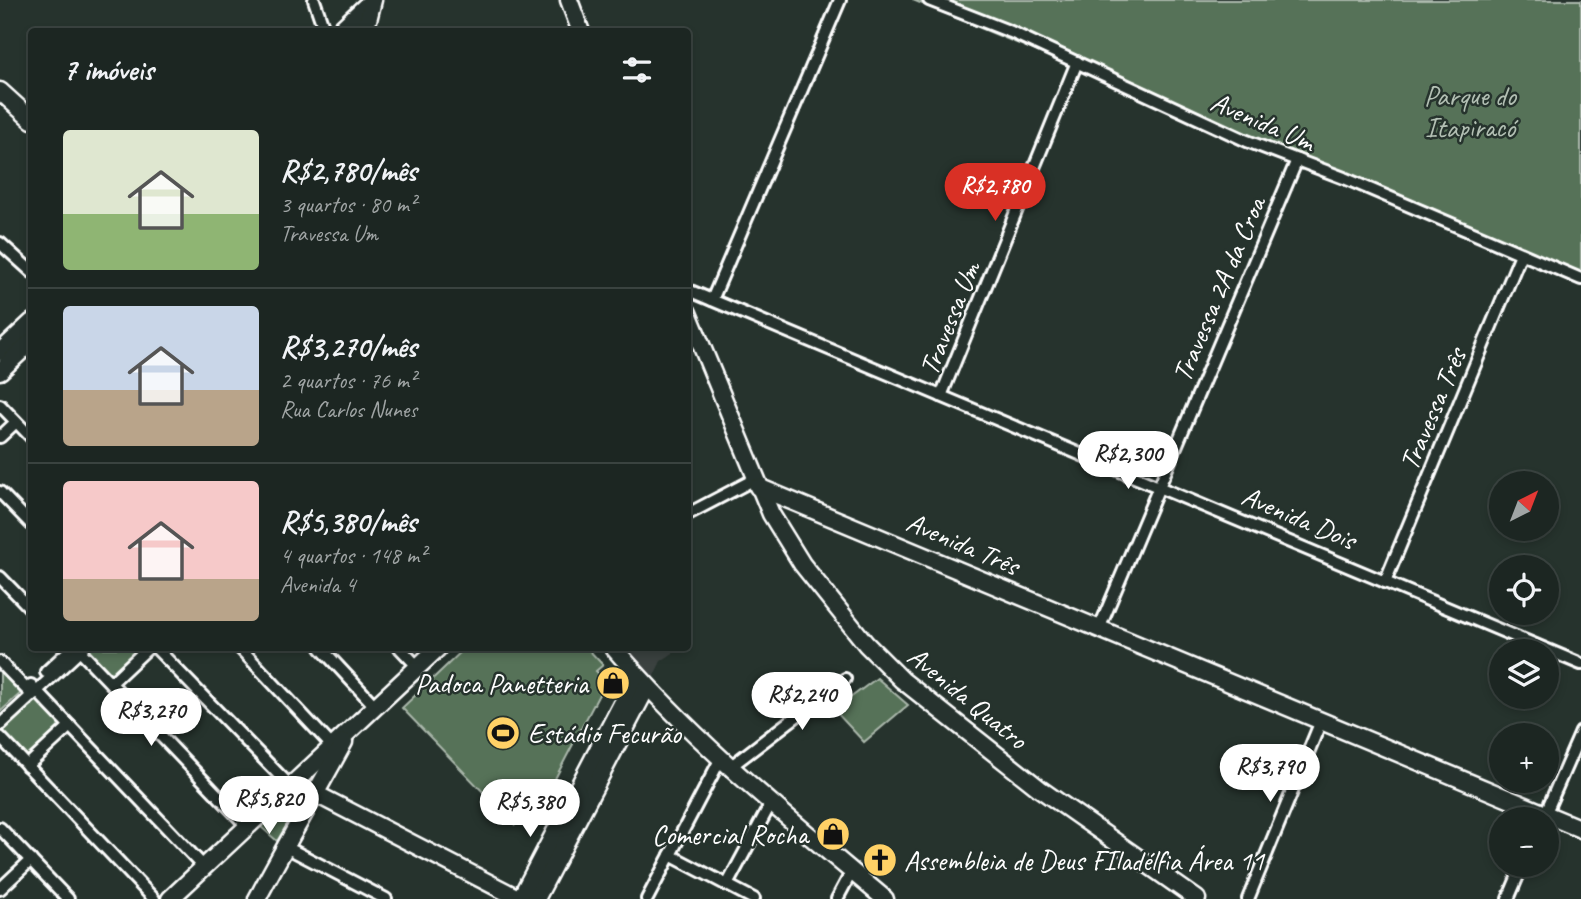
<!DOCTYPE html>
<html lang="pt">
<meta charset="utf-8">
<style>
body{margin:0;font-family:Caveat,sans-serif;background:#252e2a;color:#f1f3f6;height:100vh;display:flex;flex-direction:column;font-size:26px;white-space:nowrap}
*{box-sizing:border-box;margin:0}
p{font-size:23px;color:#a0a5a5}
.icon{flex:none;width:38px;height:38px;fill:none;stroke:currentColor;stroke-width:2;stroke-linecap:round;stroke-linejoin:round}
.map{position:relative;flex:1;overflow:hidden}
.side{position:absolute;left:28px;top:28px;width:663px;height:623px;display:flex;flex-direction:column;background:#1c2622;border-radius:7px;box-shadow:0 4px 10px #0003,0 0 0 2px #3a4340}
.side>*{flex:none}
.needle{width:46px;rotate:42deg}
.tools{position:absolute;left:1489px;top:471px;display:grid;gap:14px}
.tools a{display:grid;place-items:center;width:70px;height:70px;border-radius:50%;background:#1c2622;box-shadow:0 4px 10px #0003,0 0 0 2px #3a4340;font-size:35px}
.price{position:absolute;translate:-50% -60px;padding:0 16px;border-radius:24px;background:#fff;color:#222;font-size:23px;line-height:46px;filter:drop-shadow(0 2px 4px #0008)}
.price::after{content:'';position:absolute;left:50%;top:42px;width:21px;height:16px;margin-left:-10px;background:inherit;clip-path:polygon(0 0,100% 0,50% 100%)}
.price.active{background:#d93025;color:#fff}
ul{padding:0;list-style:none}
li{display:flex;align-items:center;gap:21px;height:175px;padding:0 35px}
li+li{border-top:2px solid #3a4340}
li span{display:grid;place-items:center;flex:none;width:196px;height:140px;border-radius:7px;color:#555}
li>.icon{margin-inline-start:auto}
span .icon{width:84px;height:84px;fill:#fffc;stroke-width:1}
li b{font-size:30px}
h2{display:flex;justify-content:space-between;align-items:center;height:84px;padding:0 35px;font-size:30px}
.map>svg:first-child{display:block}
</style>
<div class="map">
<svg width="1581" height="899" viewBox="0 0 1581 899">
<rect width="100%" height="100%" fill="#26332d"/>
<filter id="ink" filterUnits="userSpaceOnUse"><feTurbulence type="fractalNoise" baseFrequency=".0143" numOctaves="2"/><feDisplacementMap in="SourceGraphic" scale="14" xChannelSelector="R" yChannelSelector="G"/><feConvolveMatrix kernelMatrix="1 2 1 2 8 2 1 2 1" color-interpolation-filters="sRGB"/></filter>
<g filter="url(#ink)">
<polygon fill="#3b4240" points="621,648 681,648 661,661 652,680"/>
<g fill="#577258" stroke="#abb8ac" stroke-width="2">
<polygon points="913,0 1581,0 1581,277"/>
<polygon points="90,648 143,648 111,678 87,651"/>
<polygon points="465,648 587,648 603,665 596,671 606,681 533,821 520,817 515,825 402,708"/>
<polygon points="0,669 22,692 0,712"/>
<polygon points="877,678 908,705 864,742 834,710"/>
<polygon points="36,697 62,724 24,759 0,731"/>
<polygon points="294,794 302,796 301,802 277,841 260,826"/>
</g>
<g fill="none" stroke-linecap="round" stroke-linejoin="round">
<g stroke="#fff" stroke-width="16">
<g id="street">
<polyline points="314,0 325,32"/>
<polyline points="929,0 1011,32 1247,141 1344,178 1581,279"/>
<polyline points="0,243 32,272"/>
<polyline points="688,290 1581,664"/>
<polyline points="712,300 840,0"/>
<polyline points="941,396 1077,62"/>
<polyline points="0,405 32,438"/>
<polyline points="0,437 16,422"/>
<polyline points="0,492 32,525"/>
<polyline points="688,514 755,479"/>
<polyline points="0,577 32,610"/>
<polyline points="1385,582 1521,254"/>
<polyline points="1099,629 1297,160"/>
<polyline points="77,648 247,826"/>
<polyline points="156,648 290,786"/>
<polyline points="240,648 332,746"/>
<polyline points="321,648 375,706"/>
<polyline points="400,648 417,666"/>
<polyline points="0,662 32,695"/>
<polyline points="46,672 72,648"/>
<polyline points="111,683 148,648"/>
<polyline points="31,685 204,867"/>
<polyline points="0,725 83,648"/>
<polyline points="0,737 154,899"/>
<polyline points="27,766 70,726"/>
<polyline points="730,767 845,679"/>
<polyline points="1543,819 1581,732"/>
<polyline points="0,828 68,899"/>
<polyline points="284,846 386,899"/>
<polyline points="670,855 754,899"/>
<polyline points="727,885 771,803"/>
<polyline points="0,889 31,860"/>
<polyline points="647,899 721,758"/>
<polyline points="837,899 852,871"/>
<polyline points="1248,899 1321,721"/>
<polyline points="1508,899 1523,864"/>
</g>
</g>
<g stroke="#fff" stroke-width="21">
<g id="secondary">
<polyline points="569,0 581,32"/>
<polyline points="338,32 372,0"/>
<polyline points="365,32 373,0"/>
<polyline points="0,91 32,120"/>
<polyline points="688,313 771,514 802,564 866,644 902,680 1040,789 1197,899"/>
<polyline points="0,352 32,322"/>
<polyline points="0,371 32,341"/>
<polyline points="758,487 1581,829"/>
<path d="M614,648c79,94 177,172 271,251"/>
<polyline points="290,786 316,794 520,899"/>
<polyline points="170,899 438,648"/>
<path d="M257,899c28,-53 58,-104 87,-157"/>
<polyline points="520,899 637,675"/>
<polyline points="536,899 647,687"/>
</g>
</g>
<use href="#street" stroke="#26332d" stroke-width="10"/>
<use href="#secondary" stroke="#26332d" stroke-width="16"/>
</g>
</g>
<defs>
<g id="shop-disc" transform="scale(1.75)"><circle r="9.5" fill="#ffd166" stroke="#26332d"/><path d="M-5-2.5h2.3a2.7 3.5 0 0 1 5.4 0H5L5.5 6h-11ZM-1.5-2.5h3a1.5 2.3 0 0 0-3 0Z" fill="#111"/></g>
<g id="stadium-disc" transform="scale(1.75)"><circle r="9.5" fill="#ffd166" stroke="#26332d"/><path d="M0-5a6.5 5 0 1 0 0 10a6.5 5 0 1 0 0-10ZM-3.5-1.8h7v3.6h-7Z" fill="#111"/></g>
<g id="church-disc" transform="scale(1.75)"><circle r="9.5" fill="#ffd166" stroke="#26332d"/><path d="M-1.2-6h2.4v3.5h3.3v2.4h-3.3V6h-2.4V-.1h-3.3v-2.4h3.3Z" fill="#111"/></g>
</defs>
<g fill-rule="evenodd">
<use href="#shop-disc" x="613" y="683"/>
<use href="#stadium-disc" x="503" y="733"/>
<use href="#shop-disc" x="833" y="834"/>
<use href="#church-disc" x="880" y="860"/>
</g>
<g text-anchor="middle" stroke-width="5" stroke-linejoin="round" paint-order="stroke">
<g font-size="28" fill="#b3c0b4" stroke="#26332d">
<text x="1470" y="105">Parque do<tspan x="1470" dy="32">Itapiracó</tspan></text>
</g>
<g font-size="28" fill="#fff" stroke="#26332d">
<text transform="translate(1263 121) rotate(23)" y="10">Avenida Um</text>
<text transform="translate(1218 289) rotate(-67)" y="10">Travessa 2A da Croa</text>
<text transform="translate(949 318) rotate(-68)" y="10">Travessa Um</text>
<text transform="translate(1432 409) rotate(-67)" y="10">Travessa Três</text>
<text transform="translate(1299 517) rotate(23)" y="10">Avenida Dois</text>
<text transform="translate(963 543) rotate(23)" y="10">Avenida Três</text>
<text transform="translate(968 697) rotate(39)" y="10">Avenida Quatro</text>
</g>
<g font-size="28" fill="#fff" stroke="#26332d" text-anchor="end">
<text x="588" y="693">Padoca Panetteria</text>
<text x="528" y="743" text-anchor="start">Estádio Fecurão</text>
<text x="808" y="844">Comercial Rocha</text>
<text x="904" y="870" text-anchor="start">Assembleia de Deus FIladélfia Área 11</text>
</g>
</g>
</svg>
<div class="tools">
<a><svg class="needle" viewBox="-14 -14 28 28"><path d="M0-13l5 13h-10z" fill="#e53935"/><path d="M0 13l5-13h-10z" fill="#a0a5a5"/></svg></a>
<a><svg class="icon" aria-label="locate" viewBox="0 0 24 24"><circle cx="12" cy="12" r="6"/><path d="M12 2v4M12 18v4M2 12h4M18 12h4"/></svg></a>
<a><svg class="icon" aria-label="layers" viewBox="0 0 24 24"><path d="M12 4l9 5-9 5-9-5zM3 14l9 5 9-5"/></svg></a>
<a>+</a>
<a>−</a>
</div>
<b class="price active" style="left:995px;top:223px">R$2,780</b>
<b class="price" style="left:1128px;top:491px">R$2,300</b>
<b class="price" style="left:802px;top:732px">R$2,240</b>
<b class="price" style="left:151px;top:748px">R$3,270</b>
<b class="price" style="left:1270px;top:804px">R$3,790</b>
<b class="price" style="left:269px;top:836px">R$5,820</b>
<b class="price" style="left:530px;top:839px">R$5,380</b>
<section class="side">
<h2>7 imóveis<svg class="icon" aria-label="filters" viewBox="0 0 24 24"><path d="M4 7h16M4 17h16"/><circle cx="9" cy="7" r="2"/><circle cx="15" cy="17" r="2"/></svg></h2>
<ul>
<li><span style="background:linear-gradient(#dfe7d0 60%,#8fb573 0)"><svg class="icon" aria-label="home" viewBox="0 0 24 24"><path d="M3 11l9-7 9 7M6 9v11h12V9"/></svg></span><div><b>R$2,780/mês</b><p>3 quartos · 80 m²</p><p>Travessa Um</p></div></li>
<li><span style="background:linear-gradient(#c9d6e8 60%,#b9a48a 0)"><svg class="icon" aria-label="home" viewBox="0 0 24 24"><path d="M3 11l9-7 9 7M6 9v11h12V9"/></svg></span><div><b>R$3,270/mês</b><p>2 quartos · 76 m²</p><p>Rua Carlos Nunes</p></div></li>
<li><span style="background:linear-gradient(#f6c9c9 70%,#b9a48a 0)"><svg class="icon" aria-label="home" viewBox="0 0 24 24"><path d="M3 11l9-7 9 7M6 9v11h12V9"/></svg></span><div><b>R$5,380/mês</b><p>4 quartos · 148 m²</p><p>Avenida 4</p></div></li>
</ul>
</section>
</div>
